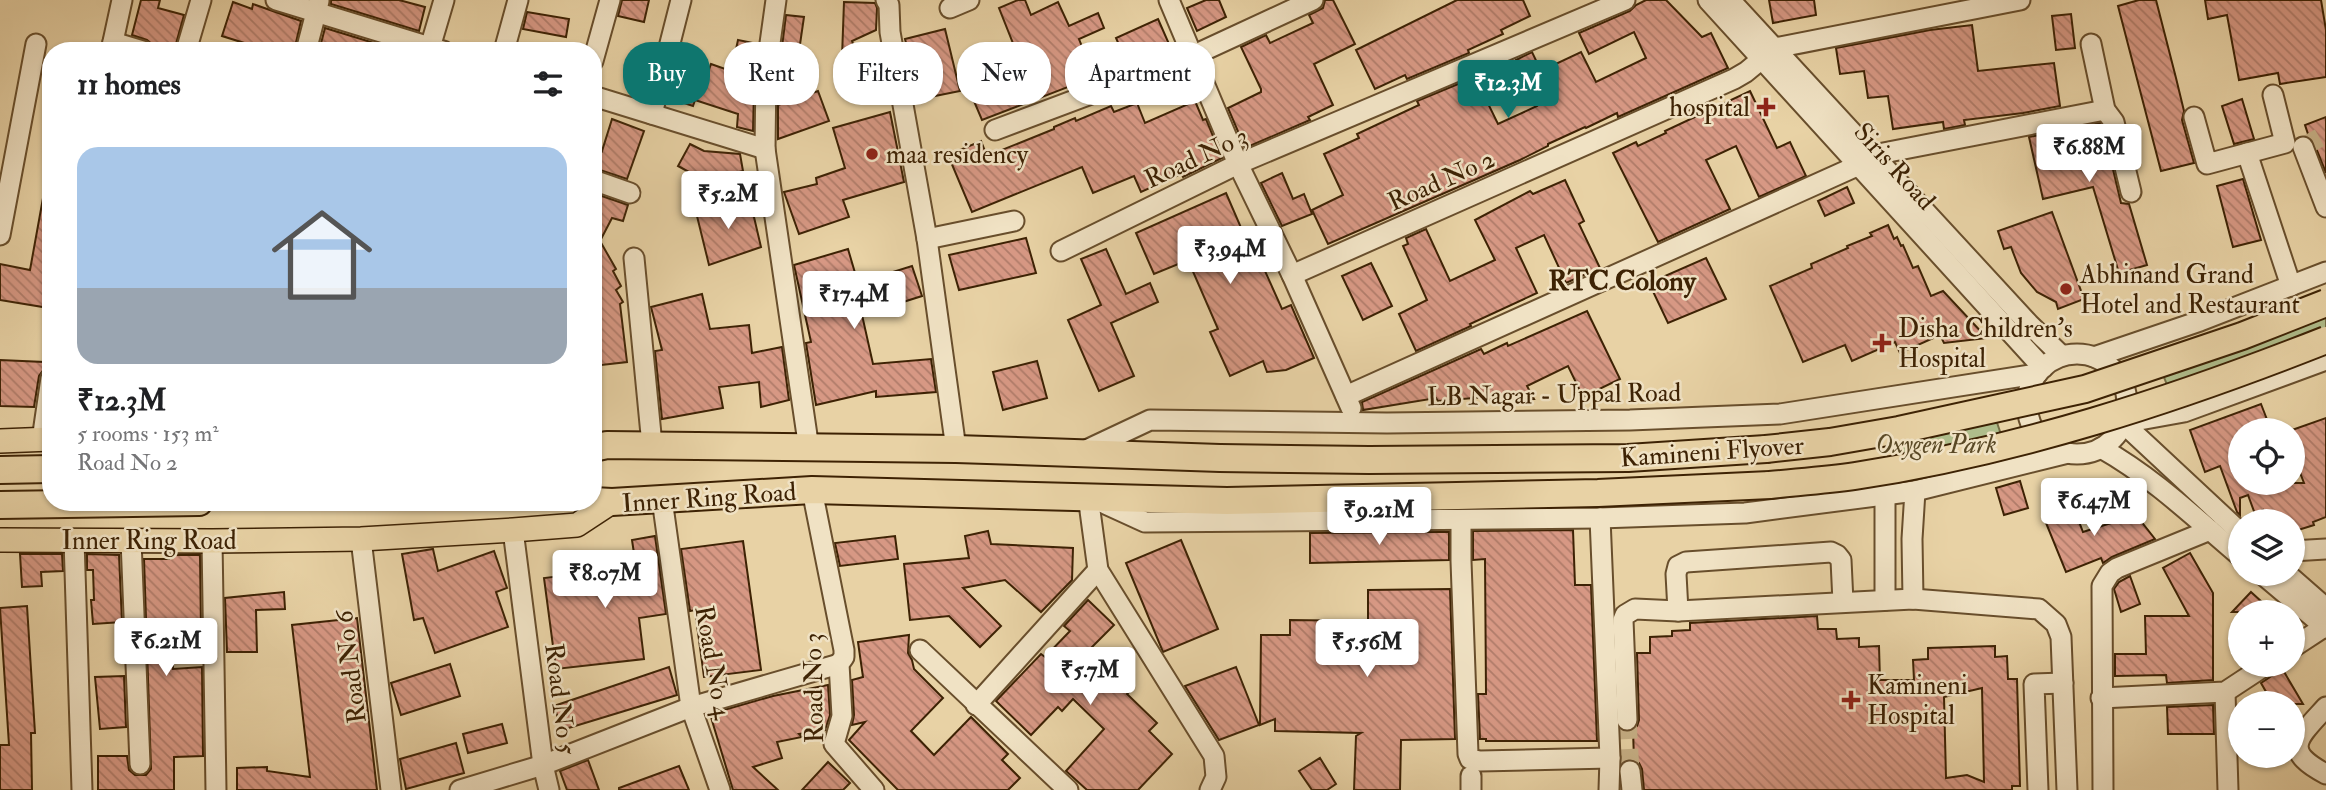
<!DOCTYPE html>
<meta charset="utf-8">
<style>
body{margin:0;font-family:"IM FELL Double Pica",serif;background:#f2f2f2;color:#202124;height:100vh;display:flex;flex-direction:column;font-size:26px;white-space:nowrap}
*{box-sizing:border-box;margin:0}
p{font-size:23px;color:#757577}
.icon{flex:none;width:38px;height:38px;fill:none;stroke:currentColor;stroke-width:2;stroke-linecap:round;stroke-linejoin:round}
.map{position:relative;flex:1;overflow:hidden}
.details{position:absolute;left:42px;top:42px;width:560px;height:469px;display:flex;flex-direction:column;background:#fff;border-radius:28px;box-shadow:0 2px 5px #0004}
.details>*{flex:none}
.hud{position:absolute;left:623px;top:42px;width:665px;height:63px;display:flex;gap:14px}
.fabs{position:absolute;left:2228px;top:418px;display:grid;gap:14px}
.fabs a{display:grid;place-items:center;width:77px;height:77px;border-radius:50%;background:#fff;box-shadow:0 2px 5px #0004;font-size:35px}
.price{position:absolute;translate:-50% -60px;padding:0 16px;border-radius:7px;background:#fff;color:#222;font-size:23px;line-height:46px;filter:drop-shadow(0 2px 4px #0008)}
.price::after{content:'';position:absolute;left:50%;top:42px;width:21px;height:16px;margin-left:-10px;background:inherit;clip-path:polygon(0 0,100% 0,50% 100%)}
.price.current{background:#0f766e;color:#fff}
ul{padding:0;list-style:none}
li{display:grid;align-content:center;gap:14px;height:371px;padding:0 35px}
li+li{border-top:2px solid #e0e0e0}
li span{display:grid;place-items:center;height:217px;border-radius:21px;color:#555}
li>.icon{margin-inline-start:auto}
span .icon{width:126px;height:126px;fill:#fffc;stroke-width:1}
li b{font-size:30px}
h2{display:flex;justify-content:space-between;align-items:center;height:84px;padding:0 35px;font-size:30px}
.pill{padding:0 24px;border-radius:28px;background:#fff;box-shadow:0 2px 5px #0004;font-size:24px;line-height:63px}
.pill.current{background:#0f766e;color:#fff}
.map>svg:first-child{display:block}
</style>
<div class="map">
<svg width="2326" height="790" viewBox="0 0 2326 790">
<defs>
<pattern id="building-back-hatch" width="6" height="6" patternUnits="userSpaceOnUse" patternTransform="scale(1.75)"><rect width="6" height="6" fill="#d79884"/><path d="M-1 5l2 2M0 0l6 6M5-1l2 2" fill="none" stroke="#b07c6a"/></pattern>
</defs>
<rect width="100%" height="100%" fill="#e8d2a5"/>
<filter id="stains"><feTurbulence type="fractalNoise" baseFrequency=".00286" numOctaves="4"/><feColorMatrix values="0 0 0 0 .2 0 0 0 0 .09 0 0 0 0 .02 0 0 0 .5 -.17"/></filter>
<radialGradient id="worn" r=".72"><stop offset=".6" stop-color="#630" stop-opacity="0"/><stop offset="1" stop-color="#630" stop-opacity=".3"/></radialGradient>
<g fill="#afbd8b" stroke="#767048" stroke-width="2">
<polygon points="2326,291 2326,350 2175,405 2156,357"/>
<polygon points="1990,402 2010,461 1911,483 1895,419"/>
</g>
<g fill="url(#building-back-hatch)" stroke="#3d2204" stroke-width="2" fill-rule="evenodd">
<polygon points="141,0 160,0 158,8 184,15 174,51 154,46 147,40 132,35"/>
<polygon points="331,0 399,0 425,7 419,31 331,4"/>
<polygon points="622,0 649,0 644,22 618,16"/>
<polygon points="1018,0 1025,0 1031,15 1058,2 1069,26 1098,13 1104,28 1079,39 1094,77 982,120 965,80 1018,56 999,8"/>
<polygon points="1206,0 1219,0 1226,17 1197,31 1187,8"/>
<polygon points="1325,0 1333,0 1355,44 1314,64 1333,105 1308,117 1310,120 1245,148 1228,108 1261,92 1261,89 1241,47 1266,35 1270,43 1313,23 1309,15 1323,8"/>
<polygon points="1457,0 1523,0 1530,16 1501,30 1503,34 1468,50 1469,53 1407,79 1405,75 1375,89 1356,50"/>
<polygon points="1646,0 1666,0 1702,37 1711,33 1728,68 1618,117 1617,113 1586,128 1585,127 1548,144 1548,146 1520,160 1328,244 1312,210 1343,195 1324,154 1359,138 1357,134 1419,105 1417,101 1475,77 1498,124 1537,106 1516,60 1532,52 1541,71 1581,52 1596,82 1646,58 1634,32 1589,54 1579,33 1630,11 1636,5"/>
<polygon points="1769,0 1814,0 1816,15 1773,23"/>
<polygon points="2139,0 2156,0 2176,78 2184,111 2182,120 2194,163 2161,171 2118,6"/>
<polygon points="2205,0 2321,0 2326,30 2326,77 2280,84 2278,73 2239,80 2227,15 2208,19"/>
<polygon points="233,2 252,9 253,4 301,21 294,51 270,51 222,36"/>
<polygon points="844,2 875,3 877,8 876,30 852,41 856,51 877,46 882,65 846,74 842,57"/>
<polygon points="527,12 569,19 566,37 523,29"/>
<polygon points="2071,14 2075,48 2056,50 2052,16"/>
<polygon points="786,15 804,17 798,58 781,55"/>
<polygon points="1158,19 1169,44 1127,63 1116,38"/>
<polygon points="1972,25 1978,71 2054,63 2060,106 2023,113 1964,120 1965,125 1944,129 1943,122 1893,129 1888,96 1868,98 1864,71 1840,74 1836,48 1930,30"/>
<polygon points="325,28 397,50 397,51 319,51"/>
<polygon points="945,29 960,91 915,100 909,70 913,70 905,39"/>
<polygon points="738,40 758,44 755,59 735,54"/>
<polygon points="711,64 734,72 729,86 754,89 753,131 737,127 738,114 695,100 693,106 669,98 674,78 701,87 703,86"/>
<polygon points="818,91 829,121 778,139 778,105"/>
<polygon points="1750,91 1777,148 1790,142 1806,176 1759,197 1736,146 1706,160 1730,209 1658,242 1613,153 1636,142 1638,146 1666,133 1665,131"/>
<polygon points="2242,99 2254,139 2234,144 2222,106"/>
<polygon points="1195,101 1203,120 1206,119 1222,158 1183,177 1181,174 1141,192 1134,176 1093,193 1082,167 972,212 948,155 981,141 987,156 1054,129 1054,127 1075,118 1076,121 1111,106 1114,112 1137,103 1145,123"/>
<polygon points="890,112 904,182 843,200 849,217 799,234 784,192 817,184 816,178 845,168 833,128"/>
<polygon points="2326,117 2326,173 2314,143 2309,137 2305,125"/>
<polygon points="612,119 644,131 627,179 594,168 601,150 602,151"/>
<polygon points="2100,123 2103,127 2121,203 2129,204 2147,265 2119,273 2093,187 2043,199 2029,137"/>
<polygon points="690,144 704,151 740,154 743,171 726,175 726,179 698,177 678,166"/>
<polygon points="1282,173 1293,199 1304,194 1312,214 1282,226 1261,183"/>
<polygon points="2243,179 2261,240 2233,247 2217,186"/>
<polygon points="1565,180 1584,221 1579,224 1600,268 1566,283 1544,235 1516,248 1537,293 1470,324 1471,326 1416,351 1399,314 1427,300 1403,246 1408,244 1406,238 1426,229 1450,281 1495,260 1475,220 1530,191 1533,194"/>
<polygon points="1847,187 1854,203 1825,216 1818,201"/>
<polygon points="593,193 628,205 623,221 612,218 600,241 616,269 613,271 621,286 616,290 623,302 620,304 627,362 593,366"/>
<polygon points="1226,193 1248,244 1252,242 1282,309 1291,305 1314,358 1286,370 1267,372 1263,361 1230,376 1210,332 1218,329 1188,260 1154,274 1136,233"/>
<polygon points="43,198 51,199 51,297 49,308 0,300 0,264 30,270"/>
<polygon points="750,200 761,247 709,265 696,212"/>
<polygon points="2052,212 2084,299 2058,309 2056,302 2037,292 2021,273 2011,247 2004,249 1998,231"/>
<polygon points="1888,225 1894,239 1897,237 1901,246 1903,245 1913,268 1918,266 1931,296 1943,291 1987,338 1944,343 1940,335 1900,353 1895,342 1852,361 1845,345 1803,362 1770,286 1812,268 1811,264 1848,248 1847,246 1872,236 1870,233"/>
<polygon points="1026,238 1036,273 959,290 949,255"/>
<polygon points="848,249 858,283 912,266 922,296 862,315 873,364 931,359 936,392 876,397 876,391 816,405 806,343 811,342 794,265"/>
<polygon points="1106,249 1126,294 1150,283 1158,302 1111,323 1134,376 1099,391 1068,320 1101,305 1081,259"/>
<polygon points="1706,258 1726,299 1668,323 1649,283"/>
<polygon points="1371,263 1392,306 1363,320 1342,276"/>
<polygon points="702,294 710,329 749,325 752,353 782,347 789,400 761,407 759,382 719,387 723,408 662,419 655,351 662,350 651,307"/>
<polygon points="1587,311 1620,379 1583,397 1568,366 1527,386 1534,399 1488,400 1486,397 1438,401 1436,398 1363,410 1362,402 1481,349 1484,354 1507,343 1508,346"/>
<polygon points="0,360 44,362 44,369 39,376 34,407 0,406"/>
<polygon points="1037,361 1047,398 1003,410 993,372"/>
<polygon points="2261,404 2271,430 2240,430 2240,483 2304,483 2292,452 2292,430 2326,418 2326,517 2313,522 2314,525 2292,532 2292,522 2267,522 2263,510 2255,514 2248,495 2240,498 2240,515 2237,512 2220,466 2205,472 2190,430"/>
<polygon points="2020,481 2028,508 2004,515 1996,488"/>
<polygon points="2073,506 2083,532 2136,515 2155,539 2112,557 2103,563 2101,558 2066,572 2044,518"/>
<polygon points="1573,530 1575,585 1591,585 1597,741 1486,741 1486,739 1480,739 1478,694 1486,694 1485,559 1473,560 1473,531"/>
<polygon points="988,531 991,544 1073,548 1072,580 1041,612 1005,580 963,588 1001,626 980,647 949,616 910,620 904,564 969,558 965,536"/>
<polygon points="1439,532 1449,532 1449,560 1310,563 1310,533"/>
<polygon points="655,536 666,614 639,618 644,659 556,669 544,578 636,567 632,540"/>
<polygon points="895,536 898,559 840,566 835,543"/>
<polygon points="1181,540 1218,629 1163,652 1126,563"/>
<polygon points="743,541 761,670 704,677 695,610 690,611 681,549"/>
<polygon points="433,549 438,571 494,551 507,588 496,592 508,627 435,653 423,618 414,620 402,554"/>
<polygon points="2190,553 2213,593 2213,680 2167,683 2166,675 2115,676 2115,654 2146,654 2145,616 2189,616 2163,568"/>
<polygon points="20,554 62,554 63,571 41,572 42,586 22,587"/>
<polygon points="87,554 119,555 122,622 93,624 91,600 94,600 93,570 87,570"/>
<polygon points="169,555 200,555 201,633 171,635 173,669 202,667 203,756 174,757 174,790 98,790 98,756 127,756 129,770 135,775 146,775 151,769 144,559 169,559"/>
<polygon points="2130,576 2140,604 2121,612 2114,589 2119,582"/>
<polygon points="1450,589 1455,739 1401,740 1400,790 1354,790 1356,736 1361,733 1275,731 1275,719 1260,725 1261,635 1290,635 1290,620 1368,621 1368,590"/>
<polygon points="284,592 285,609 256,610 257,652 227,652 225,598"/>
<polygon points="2251,592 2273,612 2232,612"/>
<polygon points="1088,600 1114,625 1091,648 1132,689 1127,694 1157,723 1149,731 1172,754 1138,790 1087,790 1066,771 1104,729 1073,699 1062,711 1058,707 1031,735 996,701 1041,654 1045,657 1070,631 1064,626"/>
<polygon points="27,606 35,733 31,733 32,790 0,790 0,745 9,745 0,608"/>
<path d="M1817,616l1,13h18l1,10 22,-1v9l20,-1 1,34h34l-1,-20 15,-1v-11l67,-2v11l12,-1 1,23h9l3,107h-8v4h-368l-2,-21 -3,-6 -5,-3 -1,-30 4,-4 2,-6 -2,-67h13v-16l22,-1v-5l18,-1v-7zM1982,688l2,94 -17,-7 -21,3 -2,-81z"/>
<polygon points="357,618 377,790 237,790 237,768 267,767 267,771 310,777 292,625"/>
<polygon points="909,635 908,653 912,660 914,669 943,698 911,731 934,755 971,717 1008,754 1002,760 1020,778 1008,790 898,790 849,740 865,722 852,725 854,715 852,680 863,677 858,642"/>
<polygon points="450,664 460,696 401,715 391,683"/>
<polygon points="2278,665 2280,665 2303,704 2273,704 2261,683 2273,675"/>
<polygon points="669,667 677,695 562,730 554,706"/>
<polygon points="1236,667 1259,725 1219,740 1185,686"/>
<polygon points="124,676 126,727 100,729 95,677"/>
<polygon points="828,685 830,715 825,730 799,734 802,737 777,742 782,758 753,767 778,790 733,790 710,714 773,696"/>
<polygon points="2213,705 2214,734 2168,734 2167,707"/>
<polygon points="502,724 507,743 468,753 463,734"/>
<polygon points="456,743 464,773 406,789 400,759"/>
<polygon points="1320,758 1336,784 1327,790 1312,790 1299,771"/>
<polygon points="588,760 599,790 567,790 560,771"/>
<polygon points="828,762 850,783 843,790 802,790"/>
<polygon points="679,766 689,790 619,790 619,788"/>
</g>
<g fill="none" stroke-linecap="round" stroke-linejoin="round">
<g stroke="#c6af85" stroke-width="19" stroke-dasharray="19 10" stroke-linecap="butt">
<polyline points="2303,147 2326,134"/>
<polyline points="1627,720 1630,771"/>
</g>
<g stroke="#684e2c" stroke-width="23">
<g id="minor">
<polyline points="276,0 443,51"/>
<polyline points="776,0 766,72 765,149 809,449"/>
<polyline points="886,0 889,5 890,32 927,239 956,449"/>
<polyline points="1169,0 1238,164 1292,275 1351,408"/>
<polyline points="1708,0 2043,368"/>
<polyline points="1730,0 2029,324 2062,356"/>
<polyline points="950,8 969,0"/>
<polyline points="113,42 143,51"/>
<polyline points="2091,44 2105,110 2114,122 2131,192"/>
<polyline points="111,51 122,0"/>
<polyline points="186,51 201,0"/>
<polyline points="306,51 319,1"/>
<polyline points="429,51 444,0"/>
<polyline points="504,51 518,0"/>
<polyline points="593,61 610,0"/>
<polyline points="593,96 765,149"/>
<polyline points="652,114 681,0"/>
<polyline points="2194,117 2207,164 2285,143 2273,95"/>
<polyline points="995,130 1192,56 1313,0"/>
<polyline points="2303,147 2326,207"/>
<polyline points="2247,153 2291,286"/>
<polyline points="593,180 630,193"/>
<polyline points="0,235 36,44"/>
<polyline points="927,239 1014,221"/>
<polyline points="1061,251 1238,164 1625,0"/>
<polyline points="634,258 652,445"/>
<polyline points="1292,275 1734,79 1746,72 1775,48 2020,0"/>
<circle cx="2077" cy="404" r="50"/>
<polyline points="2094,357 2200,321 2326,272"/>
<polyline points="1346,396 1859,165 1873,155 2105,110"/>
<polyline points="2123,423 2184,412 2326,360"/>
<polyline points="2123,423 2240,532"/>
<polyline points="42,440 51,378"/>
<path d="M2101,448c53,30 93,69 139,108"/>
<polyline points="1082,452 1150,420 1387,423 1630,420 1780,414 2037,374"/>
<polyline points="812,490 844,650 844,657 839,664 842,716 834,744 874,790"/>
<polyline points="1088,496 1098,570 1214,756 1216,777 1210,790"/>
<polyline points="662,499 691,707 720,790"/>
<polyline points="1099,501 1145,522 1600,518 1745,513 1915,491 2068,453"/>
<polyline points="1600,518 1610,758 1609,790"/>
<polyline points="1461,520 1461,561 1468,754 1470,759 1480,761 1610,758"/>
<polyline points="513,530 543,765 549,790"/>
<polyline points="361,539 391,790"/>
<polyline points="74,540 82,790"/>
<polyline points="131,540 140,764"/>
<polyline points="212,541 216,790"/>
<polyline points="2292,551 2326,549"/>
<polyline points="2262,574 2326,628"/>
<polyline points="2287,574 2326,608"/>
<polyline points="1913,599 1912,539 1915,491"/>
<polyline points="1885,600 1885,496"/>
<polyline points="1678,611 1676,574 1678,566 1686,562 1831,552 1837,555 1841,560 1843,602"/>
<polyline points="2292,648 2324,627"/>
<polyline points="920,650 1068,790"/>
<polyline points="2225,692 2228,790"/>
<polyline points="2101,698 2225,692 2266,665"/>
<polyline points="976,705 1098,570"/>
<path d="M2326,707c-27,30 -46,43 0,67"/>
<polyline points="1627,720 1623,620 1625,615 1635,609 1678,611 1913,599 2039,609 2056,624 2061,637 2067,790"/>
<polyline points="1630,771 1632,790"/>
<polyline points="460,790 543,765 691,707 839,664"/>
<polyline points="1471,790 1471,776"/>
<polyline points="2038,790 2034,684 2063,683"/>
<polyline points="2103,790 2102,586 2110,573 2117,568 2210,530"/>
</g>
</g>
<g stroke="#3d2204" stroke-width="26">
<g id="major">
<polyline points="0,441 51,439"/>
<polyline points="0,540 212,541 361,539 513,530 577,525 612,502"/>
</g>
</g>
<g stroke="#3d2204" stroke-width="30">
<g id="highway">
<polyline points="593,448 607,445 956,449 1220,458 1369,460 1628,458 1766,449"/>
<polyline points="0,470 51,469"/>
<polyline points="593,501 612,502 812,490 1227,501 1598,493 1770,485"/>
<polyline points="0,505 199,502"/>
</g>
</g>
<use href="#minor" stroke="#f0e2c4" stroke-width="19"/>
<use href="#major" stroke="#e8d2a5" stroke-width="23"/>
<use href="#highway" stroke="#e8d2a5" stroke-width="26"/>
<g stroke="#3d2204" stroke-width="30" stroke-linecap="butt">
<g id="highway-bridge">
<polyline points="1766,449 1830,442 1899,430 2085,389 2242,336 2326,303"/>
<path d="M1770,485c29,-3 57,-5 85,-9 163,-25 319,-76 471,-136"/>
</g>
</g>
<use href="#highway-bridge" stroke="#e8d2a5" stroke-width="26"/>
</g>
<g fill="#8f2418" stroke="#f0e2c4" stroke-width="2.5">
<path d="M1762.5 96.5h7v7h7v7h-7v7h-7v-7h-7v-7h7z"/>
<circle cx="872" cy="154" r="7"/>
<circle cx="2066" cy="289" r="7"/>
<path d="M1878.5 332.5h7v7h7v7h-7v7h-7v-7h-7v-7h7z"/>
<path d="M1847.5 689.5h7v7h7v7h-7v7h-7v-7h-7v-7h7z"/>
</g>
<g text-anchor="middle" stroke-width="5" stroke-linejoin="round" paint-order="stroke">
<g font-size="26" fill="#3d2204" stroke="#f0e2c4" text-anchor="start">
<text x="1750" y="116" text-anchor="end">hospital</text>
<text x="886" y="163">maa residency</text>
<text x="2080" y="283">Abhinand Grand<tspan x="2080" dy="30">Hotel and Restaurant</tspan></text>
<text x="1898" y="337">Disha Children's<tspan x="1898" dy="30">Hospital</tspan></text>
<text x="1867" y="694">Kamineni<tspan x="1867" dy="30">Hospital</tspan></text>
</g>
<g font-size="26" fill="#3d2204" stroke="#f0e2c4">
<text transform="translate(1196 157) rotate(-25)" y="9">Road No 3</text>
<text transform="translate(1895 166) rotate(48)" y="9">Siris Road</text>
<text transform="translate(1441 180) rotate(-24)" y="9">Road No 2</text>
<text transform="translate(1554 394) rotate(-1)" y="9">LB Nagar - Uppal Road</text>
<text transform="translate(1712 451) rotate(-4)" y="9">Kamineni Flyover</text>
<text transform="translate(709 497) rotate(-4)" y="9">Inner Ring Road</text>
<text x="149" y="549">Inner Ring Road</text>
<text transform="translate(714 662) rotate(80)" y="9">Road No 4</text>
<text transform="translate(350 667) rotate(-97)" y="9">Road No 6</text>
<text transform="translate(813 688) rotate(-91)" y="9">Road No 3</text>
<text transform="translate(561 699) rotate(83)" y="9">Road No 5</text>
</g>
<g font-size="26" font-style="italic" fill="#5a4926" stroke="#f0e2c4">
<text x="1936" y="453">Oxygen Park</text>
</g>
<g font-size="28" font-weight="bold" fill="#3d2204" stroke="#f0e2c4">
<text x="1622" y="290">RTC Colony</text>
</g>
</g>
<rect width="100%" height="100%" filter="url(#stains)"/>
<rect width="100%" height="100%" fill="url(#worn)"/>
</svg>
<div class="fabs">
<a><svg class="icon" aria-label="locate" viewBox="0 0 24 24"><circle cx="12" cy="12" r="6"/><path d="M12 2v4M12 18v4M2 12h4M18 12h4"/></svg></a>
<a><svg class="icon" aria-label="layers" viewBox="0 0 24 24"><path d="M12 4l9 5-9 5-9-5zM3 14l9 5 9-5"/></svg></a>
<a>+</a>
<a>−</a>
</div>
<b class="price current" style="left:1508px;top:120px">₹12.3M</b>
<b class="price" style="left:2089px;top:184px">₹6.88M</b>
<b class="price" style="left:728px;top:231px">₹5.2M</b>
<b class="price" style="left:1230px;top:286px">₹3.94M</b>
<b class="price" style="left:854px;top:331px">₹17.4M</b>
<b class="price" style="left:2094px;top:538px">₹6.47M</b>
<b class="price" style="left:1379px;top:547px">₹9.21M</b>
<b class="price" style="left:605px;top:610px">₹8.07M</b>
<b class="price" style="left:166px;top:678px">₹6.21M</b>
<b class="price" style="left:1367px;top:679px">₹5.56M</b>
<b class="price" style="left:1090px;top:707px">₹5.7M</b>
<div class="hud">
<a class="pill current">Buy</a>
<a class="pill">Rent</a>
<a class="pill">Filters</a>
<a class="pill">New</a>
<a class="pill">Apartment</a>
</div>
<section class="details">
<h2>11 homes<svg class="icon" aria-label="filters" viewBox="0 0 24 24"><path d="M4 7h16M4 17h16"/><circle cx="9" cy="7" r="2"/><circle cx="15" cy="17" r="2"/></svg></h2>
<ul>
<li><span style="background:linear-gradient(#a9c7e8 65%,#9aa5b1 0)"><svg class="icon" aria-label="home" viewBox="0 0 24 24"><path d="M3 11l9-7 9 7M6 9v11h12V9"/></svg></span><div><b>₹12.3M</b><p>5 rooms · 153 m²</p><p>Road No 2</p></div></li>
</ul>
</section>
</div>
